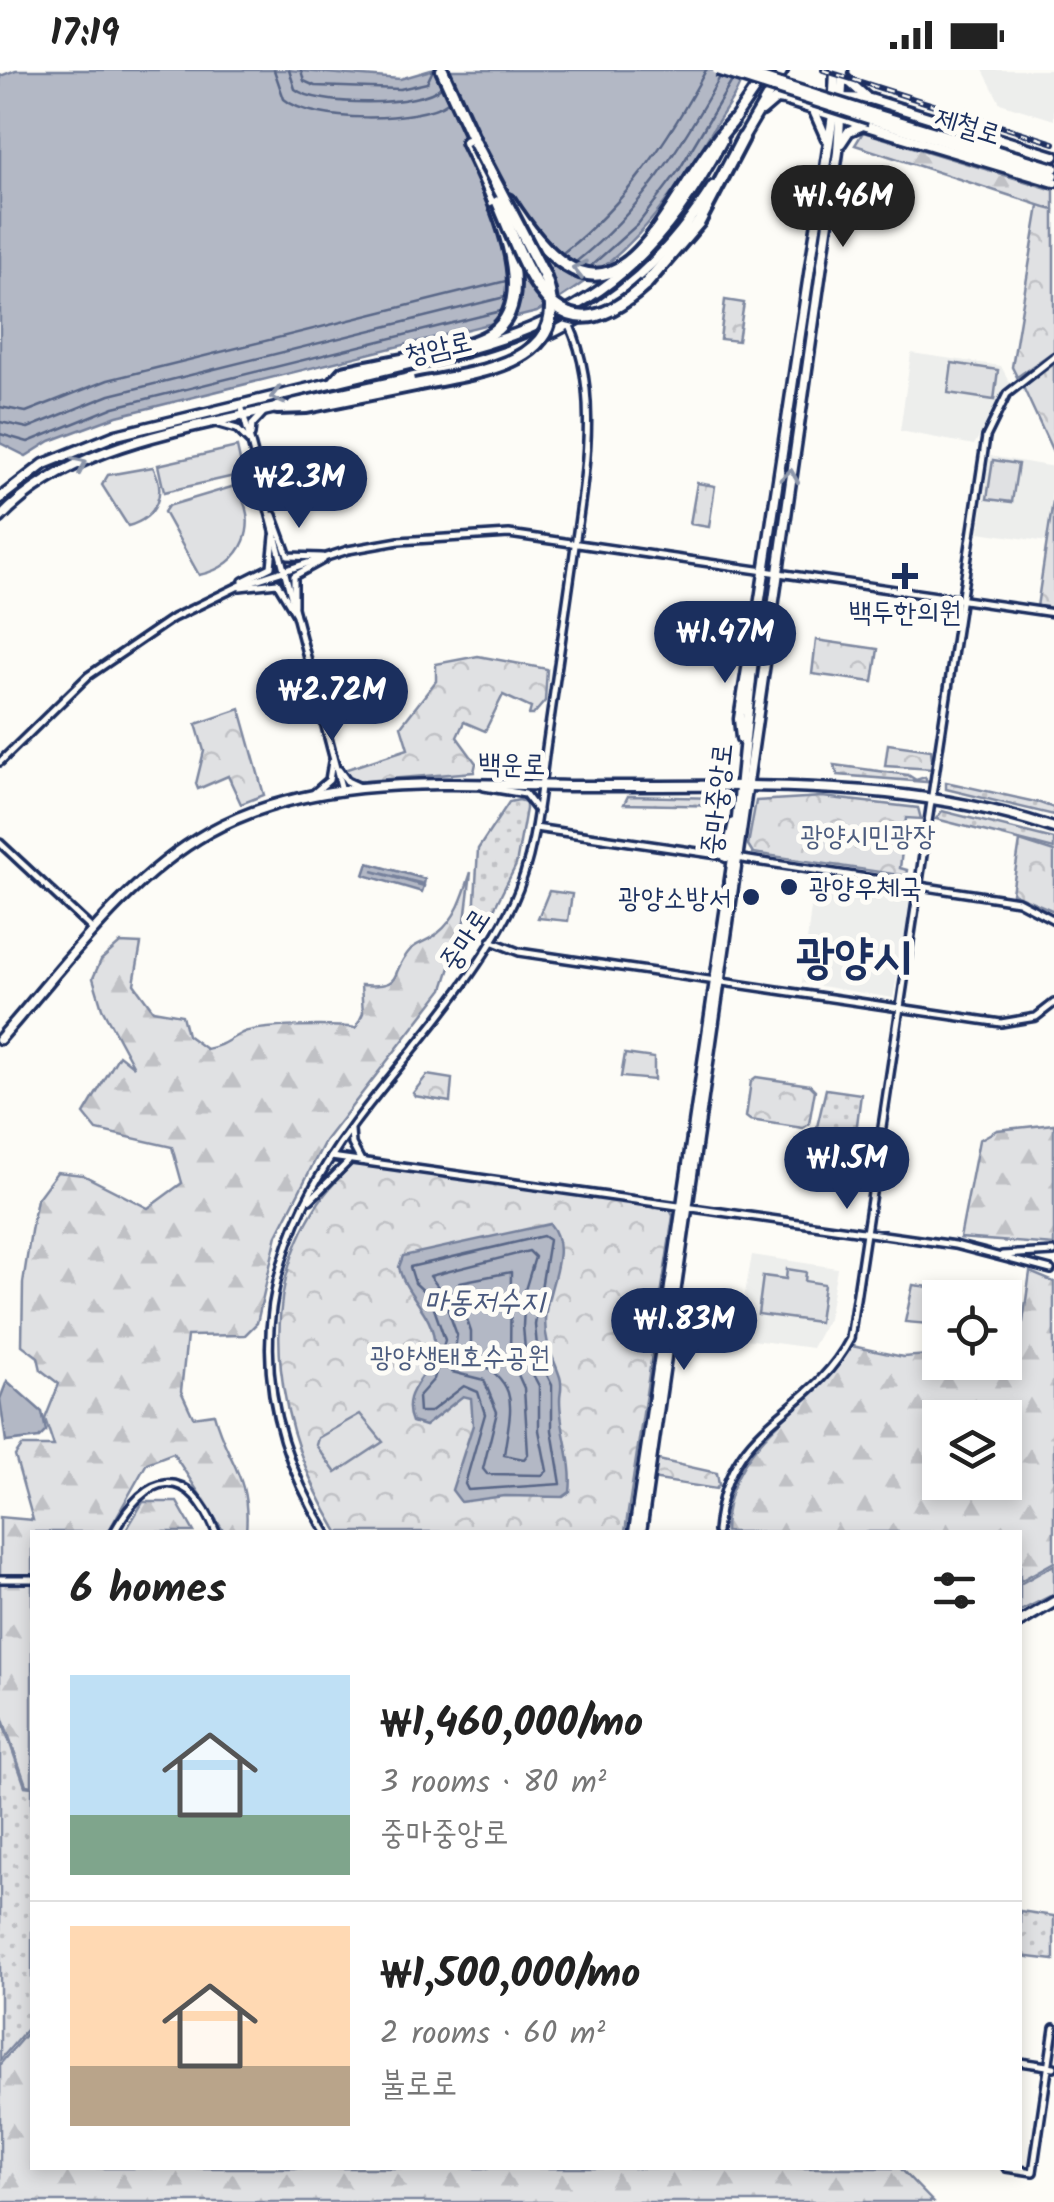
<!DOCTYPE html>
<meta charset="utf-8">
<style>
body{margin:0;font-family:Kalam,"Poor Story",sans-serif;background:#f2f2f2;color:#222;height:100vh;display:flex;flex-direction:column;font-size:38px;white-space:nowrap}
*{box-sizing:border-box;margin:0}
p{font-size:32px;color:#767676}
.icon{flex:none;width:55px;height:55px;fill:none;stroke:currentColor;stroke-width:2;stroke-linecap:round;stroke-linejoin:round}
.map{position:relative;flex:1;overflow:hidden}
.drawer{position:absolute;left:30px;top:1460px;width:992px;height:640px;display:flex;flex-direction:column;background:#fff;border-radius:0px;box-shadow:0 5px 15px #0003}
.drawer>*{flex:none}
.fabs{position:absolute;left:922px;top:1210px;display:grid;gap:20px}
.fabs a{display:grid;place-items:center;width:100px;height:100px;border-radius:0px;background:#fff;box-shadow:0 5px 15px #0003;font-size:50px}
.price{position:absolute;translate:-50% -85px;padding:0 22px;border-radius:35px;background:#1b2f5e;color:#fff;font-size:32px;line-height:65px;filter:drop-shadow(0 2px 5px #0008)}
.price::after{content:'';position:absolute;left:50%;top:60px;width:30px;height:22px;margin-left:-15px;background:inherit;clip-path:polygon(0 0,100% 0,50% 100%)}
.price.selected{background:#222;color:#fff}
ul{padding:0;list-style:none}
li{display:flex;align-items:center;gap:30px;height:250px;padding:0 40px}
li+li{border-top:2px solid #e0e0e0}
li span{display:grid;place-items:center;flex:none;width:280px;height:200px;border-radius:0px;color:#555}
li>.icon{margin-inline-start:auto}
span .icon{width:120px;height:120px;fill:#fffc;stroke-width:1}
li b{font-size:42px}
h2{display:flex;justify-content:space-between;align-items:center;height:120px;padding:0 40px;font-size:42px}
.status{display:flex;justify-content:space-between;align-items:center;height:70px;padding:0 50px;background:#fff;direction:ltr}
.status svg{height:28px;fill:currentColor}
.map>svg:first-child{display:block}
</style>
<div class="status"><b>17:19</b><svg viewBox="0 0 49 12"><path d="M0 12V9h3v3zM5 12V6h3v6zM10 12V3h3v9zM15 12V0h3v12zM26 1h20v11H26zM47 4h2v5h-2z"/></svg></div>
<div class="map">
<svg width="1054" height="2132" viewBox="0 0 1054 2132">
<defs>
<pattern id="grass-dots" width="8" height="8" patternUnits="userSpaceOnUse" patternTransform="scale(2.5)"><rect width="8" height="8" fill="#e0e1e3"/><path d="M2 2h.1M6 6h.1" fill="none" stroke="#c0c1c5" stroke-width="1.8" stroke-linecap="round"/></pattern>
<pattern id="forest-firs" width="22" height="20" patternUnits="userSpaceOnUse" patternTransform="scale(2.5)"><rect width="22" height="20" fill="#e0e1e3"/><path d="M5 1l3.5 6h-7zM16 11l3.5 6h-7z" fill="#c0c1c5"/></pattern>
<pattern id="park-crowns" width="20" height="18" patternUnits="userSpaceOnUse" patternTransform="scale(2.5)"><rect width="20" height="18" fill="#e0e1e3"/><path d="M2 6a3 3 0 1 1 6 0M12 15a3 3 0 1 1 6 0" fill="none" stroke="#c0c1c5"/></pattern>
</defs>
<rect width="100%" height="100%" fill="#fdfcf7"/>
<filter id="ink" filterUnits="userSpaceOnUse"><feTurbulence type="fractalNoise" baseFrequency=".01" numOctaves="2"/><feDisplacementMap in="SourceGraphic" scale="20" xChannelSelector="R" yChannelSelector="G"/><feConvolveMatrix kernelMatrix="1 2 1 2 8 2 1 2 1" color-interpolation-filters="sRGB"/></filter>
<g filter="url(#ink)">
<g fill="#edeeec">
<polygon points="983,0 1054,0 1054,50 1000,33"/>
<polygon points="911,283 1001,296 1010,313 974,375 900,361"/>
<polygon points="990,386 1054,397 1047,472 979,462"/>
<polygon points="821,806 909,818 912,825 893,928 802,913 814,812"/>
<polygon points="752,1185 837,1198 828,1249 812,1278 737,1268"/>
</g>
<g fill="url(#grass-dots)" stroke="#7e88a0" stroke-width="2.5">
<polygon points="834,695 908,705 916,710 925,707 927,712 838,705"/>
<polygon points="946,712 1040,733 1054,738 1054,745 946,719"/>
<polygon points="628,726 719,728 728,736 624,734"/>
<polygon points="519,730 526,732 526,739 516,795 484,859 474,847 478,779 509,732"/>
<polygon points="942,741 1054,769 1054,779 936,749"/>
<polygon points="826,1019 861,1024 855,1070 816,1061"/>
<polygon points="0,1645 25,1716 32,1717 32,1953 0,1990"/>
<polygon points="1020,1841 1054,1846 1054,1890 1020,1886"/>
</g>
<g fill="url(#forest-firs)" stroke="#7e88a0" stroke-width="2.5" fill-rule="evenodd">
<polygon points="863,62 1054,120 1054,140 855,75"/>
<path d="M471,802l-6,49 -22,68 -118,152 -48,94 -20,88 -12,12 -58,1 -6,55 12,26 21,-3c12,47 37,60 32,118h-22l-51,-79 -26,10 -39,69h-76v44h-32v-59l33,3 -18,-64 7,-10h32l-9,-27 14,-35 -18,-14 -3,-13 -16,-12 1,-62 8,-52 6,-32 20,-27 26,3 65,33 34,-25 -10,-36 -75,-17 -13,-16 35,-59 15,12 -32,-59 -9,-30 8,-18 19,-17 21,1 -7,40 19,26 29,5 5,20 19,14c19,-4 20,-8 36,-16 17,-8 93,-8 114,-5l7,-15 -2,-28c46,3 26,-10 50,-36 7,-6 19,-9 27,-16 19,-15 26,-39 33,-61z"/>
<polygon points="1054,1054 1054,1175 960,1168 979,1070 997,1060"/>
<path d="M1030,1202l24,10v280l-34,19v-49h-295c1,-92 82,-118 127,-186l51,11 37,-3v8h65v-35l18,-5zM940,1348h65v64h-65z"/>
<polygon points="143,1432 177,1432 194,1462 125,1462"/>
<polygon points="32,1512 32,1716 26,1715 0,1641 0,1513"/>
<polygon points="32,1957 32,2098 900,2098 933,2132 0,2132 0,1994"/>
</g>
<g fill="url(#park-crowns)" stroke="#7e88a0" stroke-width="2.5">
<polygon points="1039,136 1054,140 1054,281 1017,307 1012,297"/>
<polygon points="725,230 744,233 738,271 720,269"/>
<polygon points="1054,294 1054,384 1023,317"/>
<polygon points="336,382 343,409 319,415 312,388"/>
<polygon points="697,413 715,416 709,457 690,454"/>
<polygon points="1054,424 1054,540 1037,537"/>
<polygon points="816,570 878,579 873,612 812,604"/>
<polygon points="478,586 547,599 545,631 533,645 529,645 531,638 503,625 485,661 464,652 457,667 476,693 474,702 352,712 344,700 408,679 401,656 436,611 436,594"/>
<polygon points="240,639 264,725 241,734 228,706 198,719 196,714 204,681 196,654"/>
<polygon points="888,674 931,680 933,699 885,696"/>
<polygon points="822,727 918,738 921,749 906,748 900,798 907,800 906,806 753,783 748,775 756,731"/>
<polygon points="1020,771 1054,782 1054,841 1012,823"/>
<polygon points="549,821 572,824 568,851 538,848"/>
<polygon points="625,984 654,988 654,1010 621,1007"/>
<polygon points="427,1005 452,1009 450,1032 415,1026 413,1023"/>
<polygon points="756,1007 810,1015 815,1020 809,1054 803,1058 750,1050 746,1047 751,1011"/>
<path d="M355,1090l315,50 3,6 -48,316h-287c-59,-98 -87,-228 -19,-330 10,-15 24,-28 36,-42z"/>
<polygon points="654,1389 717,1403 719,1415 716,1419 651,1409"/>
</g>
<g fill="#e0e1e3" stroke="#7e88a0" stroke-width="2.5">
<polygon points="952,293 998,300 994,330 948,323"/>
<polygon points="237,377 243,404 164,422 158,395"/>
<polygon points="993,390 1018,394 1012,432 987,429"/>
<path d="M153,397c14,26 4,51 -25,59l-26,-41 6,-10z"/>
<path d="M235,416c27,37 9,80 -36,89l-35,-63 4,-6z"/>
<polygon points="787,1199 806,1202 805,1211 824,1214 819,1252 758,1244 763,1206 786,1209"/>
<polygon points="913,1215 962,1221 966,1227 940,1228 940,1255 905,1252"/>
<polygon points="360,1344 383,1372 336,1403 316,1375 318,1368"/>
<polygon points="1054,1495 1054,1524 1020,1541 1020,1514"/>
</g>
<g fill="#b3b8c5" stroke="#76819c" stroke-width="2.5">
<path d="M16,0h272l112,9 31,-9h314c-6,24 -21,40 -33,61 -49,83 -90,133 -175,181l-420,104 -67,25 -24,15 -26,-13v-367z"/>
<polygon points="368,793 425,809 424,814 372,801 424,816 422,822 364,805"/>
<path d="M550,1154c22,26 -4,65 -5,96 0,25 8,36 15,57 3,9 0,15 0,23 0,31 14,62 10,92l-7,5 -59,-1 -43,6 -9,-12 21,-65 -2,-27 -8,-2 -38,30 -13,-4c-14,-34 22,-45 22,-78 1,-30 -30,-50 -35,-77l4,-11z"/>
<polygon points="7,1311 42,1342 46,1361 39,1368 6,1372 0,1329"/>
</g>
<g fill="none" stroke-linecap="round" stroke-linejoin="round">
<g stroke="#586687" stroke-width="2.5">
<path d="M274,0l10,29c27,24 136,24 164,3"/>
<path d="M289,0l6,19c22,18 126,18 146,-2"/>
<polyline points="301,0 304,11 315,16 400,19 427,13 433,0"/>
<path d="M564,182c62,-49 105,-112 142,-182"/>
<path d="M577,191c63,-50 104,-114 143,-184"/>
<polyline points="592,195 638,154 679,100 732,11"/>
<polyline points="0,337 26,342 108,310 506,211"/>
<polyline points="0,352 28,358 110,325 505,227"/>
<polyline points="0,364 28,372 114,337 501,241"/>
<polygon points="543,1166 549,1170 535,1255 538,1287 552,1315 552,1360 561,1414 468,1420 465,1414 485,1344 478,1322 464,1316 430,1342 419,1342 418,1327 434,1309 445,1270 430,1227 415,1213 410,1197"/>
<polygon points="529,1181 535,1187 525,1220 523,1256 526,1291 539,1316 539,1360 547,1401 542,1405 487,1404 483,1399 497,1342 484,1310 452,1302 457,1265 441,1221 430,1206"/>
<path d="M511,1202l-1,85 14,31 4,66 -4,5 -20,-4c7,-50 18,-70 -33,-98v-25l-15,-45 4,-5z"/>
</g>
<g stroke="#1b2f5e" stroke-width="12">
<g id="minor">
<polyline points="241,335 342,721"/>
<polyline points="216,353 237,359 249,371"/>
<polyline points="251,365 252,355 265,341"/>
<polyline points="273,445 288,486 322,487"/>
<polyline points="243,511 271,497 274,466"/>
<polyline points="240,517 277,513 295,543"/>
<polyline points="294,535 294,506 323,490"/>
<polyline points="0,692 88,606 173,548 243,514 348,480 399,471 509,464 1054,543"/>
<polyline points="339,700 347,711 360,717"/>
<polyline points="484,717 525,724 538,741"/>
<polyline points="314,723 329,710 332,692"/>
<polyline points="535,758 725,786"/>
<polyline points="0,773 93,860"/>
<polyline points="736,788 1018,831 1054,850"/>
<polyline points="491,871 519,882 1001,953 1036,947 1054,933"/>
<polyline points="351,1060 352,1074 361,1091"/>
<polyline points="331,1087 955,1175 1051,1200"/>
<polyline points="310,1130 348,1092"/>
<polyline points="1002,1185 1054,1182"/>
<path d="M114,1462c33,-60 73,-69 102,0"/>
<path d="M326,1462c-87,-141 -71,-276 28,-408 53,-71 120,-140 159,-221 22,-48 26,-103 33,-155 9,-65 19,-130 28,-195 10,-74 29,-170 -10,-239"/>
<path d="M717,1462c9,-114 91,-113 133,-193l136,-902 21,-43 47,-37"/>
<polyline points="0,1509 32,1509"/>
<polyline points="1020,1992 1054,1997"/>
<polyline points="1006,2098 1033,2102 1054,1958"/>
</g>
</g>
<g stroke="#1b2f5e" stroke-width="15">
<g id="major">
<polyline points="844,7 866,27"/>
<polyline points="842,28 870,29 1054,86"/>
<polyline points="762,41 776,29 784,30 860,54"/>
<polyline points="814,41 826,68"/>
<polyline points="872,43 1054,98"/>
<polyline points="870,49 1054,105"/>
<polyline points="731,54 768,0"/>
<polyline points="741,71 783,0"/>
<polyline points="841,73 849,61 863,55 1054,112"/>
<path d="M449,284c135,-32 209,-92 273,-213"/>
<path d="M293,334c178,-42 313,-49 420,-218"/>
<polyline points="0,428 44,394 116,365 421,291"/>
<path d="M0,448c70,-74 185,-88 280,-111"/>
<polyline points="741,668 739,649 752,568"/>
<polyline points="726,787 734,753"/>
<path d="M0,969c63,-71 124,-159 209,-207 113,-63 255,-46 379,-46 157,1 315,-9 466,42"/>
<polyline points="634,1462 733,788 757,549 833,45 835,0"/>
<polyline points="641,1462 838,82 843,0"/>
<polyline points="1020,1552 1054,1532"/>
</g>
</g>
<g stroke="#1b2f5e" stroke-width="18">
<g id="highway">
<polyline points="442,0 477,77"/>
<path d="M509,130c110,174 152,0 223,-78"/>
<polyline points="645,215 699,152 743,68"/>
<path d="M335,311l8,-9c36,-9 122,-20 149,-39 53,-36 -4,-147 -25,-191"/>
<polyline points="277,338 307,337 415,315"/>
</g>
</g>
<use href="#minor" stroke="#fdfcf7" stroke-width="5"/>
<use href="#major" stroke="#fdfcf7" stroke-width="8"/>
<use href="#highway" stroke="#fdfcf7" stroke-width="10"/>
<g stroke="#1b2f5e" stroke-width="6">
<polyline id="rail" points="823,0 1054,73"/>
</g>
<use href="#rail" stroke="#fdfcf7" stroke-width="2.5" stroke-dasharray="8" stroke-linecap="butt"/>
<g stroke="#1b2f5e" stroke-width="15" stroke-linecap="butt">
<g id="major-bridge">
<polyline points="717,0 870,49"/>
<polyline points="736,0 872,43"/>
</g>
</g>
<g stroke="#1b2f5e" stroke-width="18" stroke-linecap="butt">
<g id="highway-bridge">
<path d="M498,132c29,68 57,166 147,83"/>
<path d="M415,315c60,-13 164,-20 129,-110l-70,-134"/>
</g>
</g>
<use href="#major-bridge" stroke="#fdfcf7" stroke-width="8"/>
<use href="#highway-bridge" stroke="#fdfcf7" stroke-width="10"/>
</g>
<defs><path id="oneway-chevron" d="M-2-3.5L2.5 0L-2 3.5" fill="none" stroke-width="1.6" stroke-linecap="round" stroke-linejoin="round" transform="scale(2.5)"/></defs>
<g stroke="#8c96aa">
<use href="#oneway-chevron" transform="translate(579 199) rotate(-167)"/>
<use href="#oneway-chevron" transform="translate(277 326) rotate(166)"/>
<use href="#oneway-chevron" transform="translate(80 394) rotate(-25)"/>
<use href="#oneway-chevron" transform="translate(790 406) rotate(-82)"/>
</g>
</g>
<g fill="#1b2f5e" stroke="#fdfcf7" stroke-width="4">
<path d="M900 491h10v10h10v10h-10v10h-10v-10h-10v-10h10z"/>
<circle cx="789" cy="817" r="10"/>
<circle cx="751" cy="827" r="10"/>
</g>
<g text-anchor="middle" stroke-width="10" stroke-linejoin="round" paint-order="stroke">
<g font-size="28" fill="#1b2f5e" stroke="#fdfcf7">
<text transform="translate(968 55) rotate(17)" y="10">제철로</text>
<text transform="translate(438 277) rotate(-13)" y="10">청암로</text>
<text transform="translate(512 693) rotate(1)" y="10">백운로</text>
<text transform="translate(716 729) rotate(-84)" y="10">중마중앙로</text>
<text transform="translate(464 869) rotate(-57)" y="10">중마로</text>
</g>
<g font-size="28" fill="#1b2f5e" stroke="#fdfcf7">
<text x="905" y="551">백두한의원</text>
<text x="809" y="827" text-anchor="start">광양우체국</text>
<text x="731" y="837" text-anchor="end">광양소방서</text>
</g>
<g font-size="28" fill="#4c5c7f" stroke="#fdfcf7">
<text x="868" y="775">광양시민광장</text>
<text x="460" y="1296">광양생태호수공원</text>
</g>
<g font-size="30" font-style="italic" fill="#49587d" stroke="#fdfcf7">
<text x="484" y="1241">마동저수지</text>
</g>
<g font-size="48" font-weight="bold" fill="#1b2f5e" stroke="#fdfcf7">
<text x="854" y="902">광양시</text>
</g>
</g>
</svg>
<div class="fabs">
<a><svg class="icon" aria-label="locate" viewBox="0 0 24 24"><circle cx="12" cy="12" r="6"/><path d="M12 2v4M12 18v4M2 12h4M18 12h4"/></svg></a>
<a><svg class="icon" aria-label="layers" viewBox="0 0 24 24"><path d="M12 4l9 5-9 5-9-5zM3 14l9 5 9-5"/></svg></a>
</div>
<b class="price selected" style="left:843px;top:180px">₩1.46M</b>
<b class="price" style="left:299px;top:461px">₩2.3M</b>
<b class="price" style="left:725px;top:616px">₩1.47M</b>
<b class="price" style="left:332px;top:674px">₩2.72M</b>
<b class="price" style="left:847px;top:1142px">₩1.5M</b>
<b class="price" style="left:684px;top:1303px">₩1.83M</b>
<section class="drawer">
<h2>6 homes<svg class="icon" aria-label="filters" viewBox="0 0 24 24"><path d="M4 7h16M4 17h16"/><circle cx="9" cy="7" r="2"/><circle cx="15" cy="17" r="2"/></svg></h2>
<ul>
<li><span style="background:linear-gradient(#bfe0f5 70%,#7fa58c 0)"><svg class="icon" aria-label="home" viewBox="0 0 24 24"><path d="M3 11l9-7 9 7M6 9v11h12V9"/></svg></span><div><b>₩1,460,000/mo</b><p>3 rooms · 80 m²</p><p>중마중앙로</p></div></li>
<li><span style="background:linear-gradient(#ffd9b3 70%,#b9a48a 0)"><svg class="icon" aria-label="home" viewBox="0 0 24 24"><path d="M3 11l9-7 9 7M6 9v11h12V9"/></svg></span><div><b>₩1,500,000/mo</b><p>2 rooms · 60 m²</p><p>불로로</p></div></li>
</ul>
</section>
</div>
